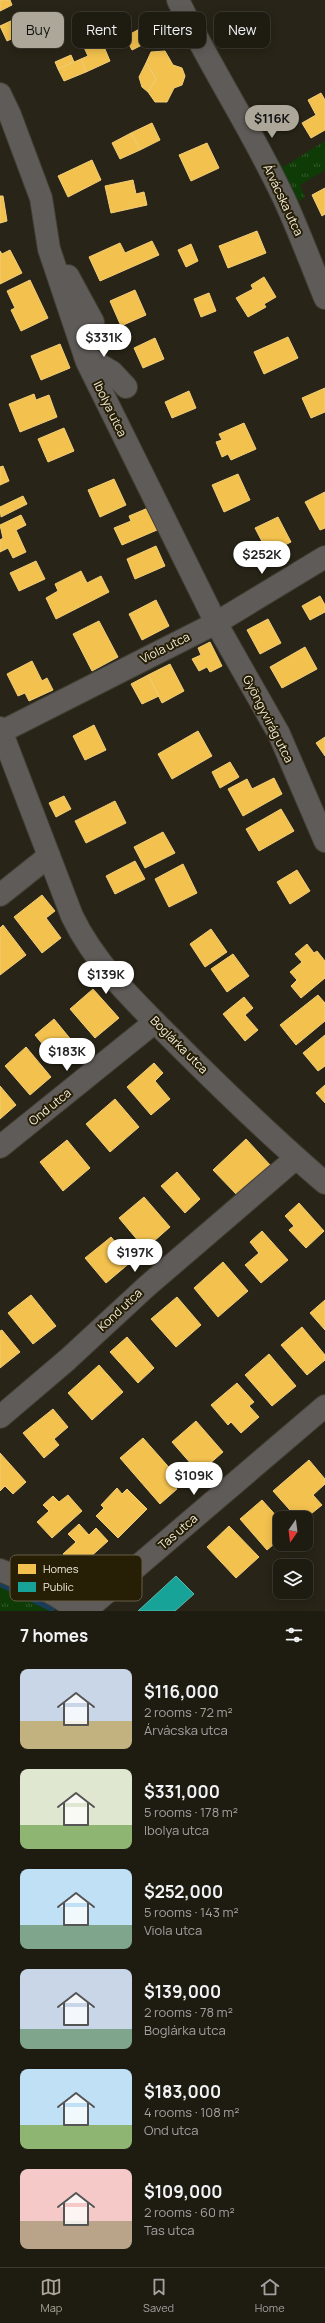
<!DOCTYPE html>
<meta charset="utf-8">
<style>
body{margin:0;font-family:Manrope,sans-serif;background:#2b281f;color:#f1f3f6;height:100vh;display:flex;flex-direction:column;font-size:15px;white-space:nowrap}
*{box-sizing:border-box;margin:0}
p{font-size:13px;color:#a1a19f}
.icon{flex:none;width:22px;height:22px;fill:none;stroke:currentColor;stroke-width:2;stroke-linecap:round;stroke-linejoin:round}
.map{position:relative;height:1611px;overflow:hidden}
.panel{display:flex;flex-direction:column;background:#1e1b11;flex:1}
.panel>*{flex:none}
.top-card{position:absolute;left:12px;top:12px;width:301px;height:36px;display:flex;gap:8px}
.needle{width:26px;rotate:194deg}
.controls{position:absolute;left:273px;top:1511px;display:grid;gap:8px}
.controls a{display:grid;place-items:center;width:40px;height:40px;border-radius:8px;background:#1e1b11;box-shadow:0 2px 10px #0003,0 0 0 1px #3c3931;font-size:20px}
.price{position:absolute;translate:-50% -34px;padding:0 9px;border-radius:14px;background:#fff;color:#222;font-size:13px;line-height:26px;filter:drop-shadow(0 1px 2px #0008)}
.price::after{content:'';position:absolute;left:50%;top:24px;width:12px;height:9px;margin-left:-6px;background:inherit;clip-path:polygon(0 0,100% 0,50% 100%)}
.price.current{background:#aca798;color:#111}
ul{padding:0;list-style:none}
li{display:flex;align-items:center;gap:12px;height:100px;padding:0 20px}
li span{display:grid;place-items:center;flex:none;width:112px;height:80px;border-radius:8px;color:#555}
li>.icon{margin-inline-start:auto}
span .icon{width:48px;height:48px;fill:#fffc;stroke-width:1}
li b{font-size:17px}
h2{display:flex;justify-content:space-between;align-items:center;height:48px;padding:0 20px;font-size:17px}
.pill{padding:0 14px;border-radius:8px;background:#1e1b11;box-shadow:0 2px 10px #0003,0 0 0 1px #3c3931;font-size:14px;line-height:36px}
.pill.current{background:#aca798;color:#111}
.dock{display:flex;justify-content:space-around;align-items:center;height:56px;border-top:1px solid #3c3931;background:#1e1b11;font-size:11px;color:#a1a19f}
.dock a{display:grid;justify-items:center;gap:2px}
.dock .current{color:#aca798}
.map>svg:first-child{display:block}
</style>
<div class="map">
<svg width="325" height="1611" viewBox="0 0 325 1611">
<defs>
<pattern id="grass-tufts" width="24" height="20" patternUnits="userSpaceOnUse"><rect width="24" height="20" fill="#0f3b07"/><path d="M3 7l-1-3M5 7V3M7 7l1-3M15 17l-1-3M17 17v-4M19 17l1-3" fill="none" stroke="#32582b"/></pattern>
</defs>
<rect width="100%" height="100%" fill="#282417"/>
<g fill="url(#grass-tufts)">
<polygon points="325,141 325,170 300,185 305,197 295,204 271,155 274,153 283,167"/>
<polygon points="0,1580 47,1603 54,1607 55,1611 0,1611"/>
</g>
<g fill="#f2c14e" stroke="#f2ce79">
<polygon points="0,0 10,0 12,5 0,11"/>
<polygon points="30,12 37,27 7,41 0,26"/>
<polygon points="143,27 150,41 132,50 125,37"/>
<polygon points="99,35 110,61 86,72 81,59 88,56 82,43"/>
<polygon points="165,51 173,65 182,68 185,76 182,85 174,88 167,102 155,102 148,92 156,79 146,63 151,52"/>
<polygon points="71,55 74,62 58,69 55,62"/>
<polygon points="81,59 86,72 64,81 58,69"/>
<polygon points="146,63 156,79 148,92 142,87 139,77"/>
<polygon points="321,93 325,100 325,130 311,138 302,123 316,115 308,100"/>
<polygon points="152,123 160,140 140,150 131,133"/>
<polygon points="131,133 140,150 120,159 112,143"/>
<polygon points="207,143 219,168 191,181 179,155"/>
<polygon points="92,160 101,180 68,197 58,176"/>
<polygon points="133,180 136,194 144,192 147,205 111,213 105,186"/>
<polygon points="325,188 325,214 322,216 312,195"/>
<polygon points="0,196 3,196 7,221 0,223"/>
<polygon points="257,231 266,253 228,268 219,246"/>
<polygon points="152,241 159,255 100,281 89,257 120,243 125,253"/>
<polygon points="191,244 198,261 186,267 178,250"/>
<polygon points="10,250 22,273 0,284 0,251 2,254"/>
<polygon points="264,277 276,297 264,304 266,307 248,317 236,298 253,289 251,285"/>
<polygon points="30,280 48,318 21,331 11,310 15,308 7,291"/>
<polygon points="135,290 146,315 121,326 110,301"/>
<polygon points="209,293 216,311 201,317 194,299"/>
<polygon points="288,337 298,358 264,374 254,352"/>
<polygon points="155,338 164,359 143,368 134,348"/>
<polygon points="60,344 70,368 41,380 31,356"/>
<polygon points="325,388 325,412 311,418 302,398"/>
<polygon points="189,391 196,408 172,418 165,402"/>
<polygon points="34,394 36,400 49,395 57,417 20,432 9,404"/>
<polygon points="244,423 256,449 231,460 228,454 222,457 216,442 222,440 219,434"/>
<polygon points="64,428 74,451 48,462 38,439"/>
<polygon points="3,466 9,481 0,485 0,467"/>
<polygon points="238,474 250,500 224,512 212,485"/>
<polygon points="114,479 126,505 100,517 88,490"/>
<polygon points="325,492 325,528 320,530 305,502"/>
<polygon points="23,496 27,504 1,517 0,507"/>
<polygon points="148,508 157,530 122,545 114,528 131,521 129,516"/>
<polygon points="21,515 26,525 16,530 26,552 13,558 8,548 0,552 0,540 3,538 0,525"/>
<polygon points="278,517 291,542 268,553 255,528"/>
<polygon points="156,546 165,566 135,579 127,559"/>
<polygon points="36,561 45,579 19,591 10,573"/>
<polygon points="81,571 87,583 101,576 109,592 56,619 46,598 58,591 55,584"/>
<polygon points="320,596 325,605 325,612 310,620 302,606"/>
<polygon points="156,600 169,626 142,640 129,614"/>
<polygon points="268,619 281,643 260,654 247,630"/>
<polygon points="99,621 118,657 92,671 73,634"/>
<polygon points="210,642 222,666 210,672 207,667 199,671 192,659 201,655 198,648"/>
<polygon points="305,647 317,669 282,688 270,667"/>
<polygon points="32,661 42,681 47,678 53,690 29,701 25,693 18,696 7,674"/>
<polygon points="170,664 184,691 162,703 148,675"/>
<polygon points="148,675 159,696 142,704 131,684"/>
<polygon points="94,725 106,750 85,760 73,736"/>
<polygon points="198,731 212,756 172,779 158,754"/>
<polygon points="325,737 325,756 316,743"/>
<polygon points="230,762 239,777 220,788 212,772"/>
<polygon points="274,778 282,794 243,816 228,789 247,779 252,789"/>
<polygon points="64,796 71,809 56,817 49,803"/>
<polygon points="115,801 126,823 86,843 75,821"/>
<polygon points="281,809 294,831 259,851 246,829"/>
<polygon points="163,832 175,853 145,868 134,847"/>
<polygon points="135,861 145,879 115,894 106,876"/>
<polygon points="183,864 197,893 169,907 155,879"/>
<polygon points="297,870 310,891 290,904 277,882"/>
<polygon points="42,895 55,911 46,918 61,938 42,953 14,917"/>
<polygon points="3,925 26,955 0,975 0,928"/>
<polygon points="211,929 227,952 205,967 190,944"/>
<polygon points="307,944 314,953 317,951 325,961 325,978 301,998 291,986 297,980 290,972 302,962 295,954"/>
<polygon points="233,954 249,976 227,992 211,969"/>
<polygon points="93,989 119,1018 95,1038 70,1009"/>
<polygon points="318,995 325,1003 325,1021 296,1045 280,1025"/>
<polygon points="244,997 253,1008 245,1015 258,1030 245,1041 223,1014"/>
<polygon points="54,1019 77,1047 58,1063 35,1035"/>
<polygon points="325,1035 325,1066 318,1071 303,1053"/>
<polygon points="26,1047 51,1077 30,1095 5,1066"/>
<polygon points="154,1063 163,1073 155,1081 170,1099 151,1115 127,1087"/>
<polygon points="325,1085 325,1103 316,1093"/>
<polygon points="0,1086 16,1105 0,1119"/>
<polygon points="115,1099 139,1127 110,1152 86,1124"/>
<polygon points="246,1139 271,1166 238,1196 213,1170"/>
<polygon points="67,1140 90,1168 63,1191 40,1162"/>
<polygon points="177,1172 200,1199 185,1213 161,1186"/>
<polygon points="144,1197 170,1227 145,1249 119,1218"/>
<polygon points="299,1203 324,1231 306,1248 289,1230 294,1226 285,1216"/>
<polygon points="262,1231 288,1260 261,1283 245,1265 259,1253 250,1242"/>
<polygon points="111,1237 132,1261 106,1283 85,1258"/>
<polygon points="223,1262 248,1291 218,1317 194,1288"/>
<polygon points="31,1295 56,1326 33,1344 8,1313"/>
<polygon points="177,1297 201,1325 176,1347 151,1319"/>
<polygon points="325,1300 325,1330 310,1313"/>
<polygon points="302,1327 325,1355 325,1360 307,1375 281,1345"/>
<polygon points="2,1330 20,1352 0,1368 0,1331"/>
<polygon points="127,1337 154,1368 138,1383 110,1352"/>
<polygon points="269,1354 296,1386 272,1406 245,1375"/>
<polygon points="99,1365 123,1392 92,1420 68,1393"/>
<polygon points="237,1383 254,1402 249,1406 259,1417 241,1433 231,1422 228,1425 211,1405"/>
<polygon points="53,1409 68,1427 54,1439 59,1445 44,1458 23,1433"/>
<polygon points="196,1421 223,1452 199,1473 172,1442"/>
<polygon points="143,1438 174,1473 168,1479 177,1489 160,1504 120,1458"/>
<polygon points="0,1453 26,1482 13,1494 5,1486 0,1491"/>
<polygon points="309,1460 325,1479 325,1484 313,1495 322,1505 306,1518 297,1518 273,1491"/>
<polygon points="117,1488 122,1494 127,1489 147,1509 118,1538 96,1516 104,1508 101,1505"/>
<polygon points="68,1495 82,1511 52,1538 37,1522 49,1511 43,1505 53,1496 59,1502"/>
<polygon points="262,1500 280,1520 280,1539 267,1550 240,1519"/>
<polygon points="79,1524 89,1535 96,1528 108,1541 77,1569 63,1554 76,1542 68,1534"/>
<polygon points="229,1526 259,1557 236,1578 207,1547"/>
</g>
<polygon fill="#17a398" stroke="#59b9ad" points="176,1576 194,1594 175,1611 138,1611"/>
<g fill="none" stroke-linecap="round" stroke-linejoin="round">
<polyline stroke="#193d59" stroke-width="5.5" points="0,1584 52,1609"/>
<g stroke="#433f35" stroke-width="24">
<g id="minor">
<path d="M178,0c33,69 76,133 108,203 14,31 26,63 39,95"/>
<polyline points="0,94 10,115 41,198 49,249 87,362 216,623 279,734 325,841"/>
<polyline points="68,276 93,322"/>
<polyline points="85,356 112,372 126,387"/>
<path d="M0,728l72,188c24,50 66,89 105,128 48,48 97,95 148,139"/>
<polyline points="1,732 216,623 325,557"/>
<polyline points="0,895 49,856"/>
<polyline points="0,1147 155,1022"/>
<polyline points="0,1417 67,1360 146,1287 296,1158"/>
<path d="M0,1570c27,12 55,21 77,41"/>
<polyline points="85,1611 325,1406"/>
</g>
</g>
<use href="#minor" stroke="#5f5b58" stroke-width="22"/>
</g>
<g text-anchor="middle" stroke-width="4" stroke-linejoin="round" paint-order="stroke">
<g font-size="12" fill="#f3edde" stroke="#261e05">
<text transform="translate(283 200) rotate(65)" y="4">Árvácska utca</text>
<text transform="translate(110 409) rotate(64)" y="4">Ibolya utca</text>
<text transform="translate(165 648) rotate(-27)" y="4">Viola utca</text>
<text transform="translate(268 719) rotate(63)" y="4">Gyöngyvirág utca</text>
<text transform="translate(179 1045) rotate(45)" y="4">Boglárka utca</text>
<text transform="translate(50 1107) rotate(-39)" y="4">Ond utca</text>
<text transform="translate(120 1310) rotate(-43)" y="4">Kond utca</text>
<text transform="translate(178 1532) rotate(-41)" y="4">Tas utca</text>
</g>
</g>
<rect x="10" y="1555" width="132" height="46" rx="6" fill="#261e05" stroke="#645c46" stroke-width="1"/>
<rect x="18" y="1564" width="18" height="10" fill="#f2c14e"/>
<rect x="18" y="1582" width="18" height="10" fill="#17a398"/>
<g font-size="11" fill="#f3edde">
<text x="43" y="1573">Homes</text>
<text x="43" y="1591">Public</text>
</g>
</svg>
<div class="controls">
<a><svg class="needle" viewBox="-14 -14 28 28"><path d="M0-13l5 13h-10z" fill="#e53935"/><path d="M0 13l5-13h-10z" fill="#a1a19f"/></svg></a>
<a><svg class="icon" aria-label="layers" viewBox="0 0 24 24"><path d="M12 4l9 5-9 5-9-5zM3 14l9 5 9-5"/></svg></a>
</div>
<b class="price current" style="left:272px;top:139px">$116K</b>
<b class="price" style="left:104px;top:358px">$331K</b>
<b class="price" style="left:262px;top:575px">$252K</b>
<b class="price" style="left:106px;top:995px">$139K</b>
<b class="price" style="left:67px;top:1072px">$183K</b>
<b class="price" style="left:135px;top:1273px">$197K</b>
<b class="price" style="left:194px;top:1496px">$109K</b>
<div class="top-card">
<a class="pill current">Buy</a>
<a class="pill">Rent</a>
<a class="pill">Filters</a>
<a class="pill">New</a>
</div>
</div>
<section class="panel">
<h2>7 homes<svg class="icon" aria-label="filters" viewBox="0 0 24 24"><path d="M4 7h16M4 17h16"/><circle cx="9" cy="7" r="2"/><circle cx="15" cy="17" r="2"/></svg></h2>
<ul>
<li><span style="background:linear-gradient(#c9d6e8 65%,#c2b280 0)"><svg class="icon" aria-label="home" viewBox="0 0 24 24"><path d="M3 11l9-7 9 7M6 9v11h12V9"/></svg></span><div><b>$116,000</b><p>2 rooms · 72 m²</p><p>Árvácska utca</p></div></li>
<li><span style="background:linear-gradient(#dfe7d0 70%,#8fb573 0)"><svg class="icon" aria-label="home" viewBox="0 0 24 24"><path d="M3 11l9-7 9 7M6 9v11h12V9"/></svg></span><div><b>$331,000</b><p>5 rooms · 178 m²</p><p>Ibolya utca</p></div></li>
<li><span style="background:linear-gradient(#bfe0f5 70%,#7fa58c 0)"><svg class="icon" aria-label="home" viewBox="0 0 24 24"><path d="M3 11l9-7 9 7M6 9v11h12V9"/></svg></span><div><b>$252,000</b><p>5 rooms · 143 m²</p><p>Viola utca</p></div></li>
<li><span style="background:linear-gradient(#c9d6e8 75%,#7fa58c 0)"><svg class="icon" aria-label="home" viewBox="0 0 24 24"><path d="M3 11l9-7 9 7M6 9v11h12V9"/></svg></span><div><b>$139,000</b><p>2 rooms · 78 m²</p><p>Boglárka utca</p></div></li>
<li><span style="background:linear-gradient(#bfe0f5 70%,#8fb573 0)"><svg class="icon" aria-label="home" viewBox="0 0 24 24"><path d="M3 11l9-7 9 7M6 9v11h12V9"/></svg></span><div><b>$183,000</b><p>4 rooms · 108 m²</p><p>Ond utca</p></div></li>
<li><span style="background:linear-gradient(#f6c9c9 65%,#b9a48a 0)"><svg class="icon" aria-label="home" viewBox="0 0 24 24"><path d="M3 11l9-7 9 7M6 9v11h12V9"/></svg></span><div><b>$109,000</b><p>2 rooms · 60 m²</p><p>Tas utca</p></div></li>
</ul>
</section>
<nav class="dock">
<a class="current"><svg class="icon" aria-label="map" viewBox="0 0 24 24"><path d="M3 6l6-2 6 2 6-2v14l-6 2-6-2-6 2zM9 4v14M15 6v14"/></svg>Map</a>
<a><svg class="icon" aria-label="saved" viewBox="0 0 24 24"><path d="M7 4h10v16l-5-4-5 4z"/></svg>Saved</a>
<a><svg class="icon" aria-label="home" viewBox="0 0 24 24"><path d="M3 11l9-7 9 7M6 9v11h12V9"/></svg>Home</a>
</nav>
